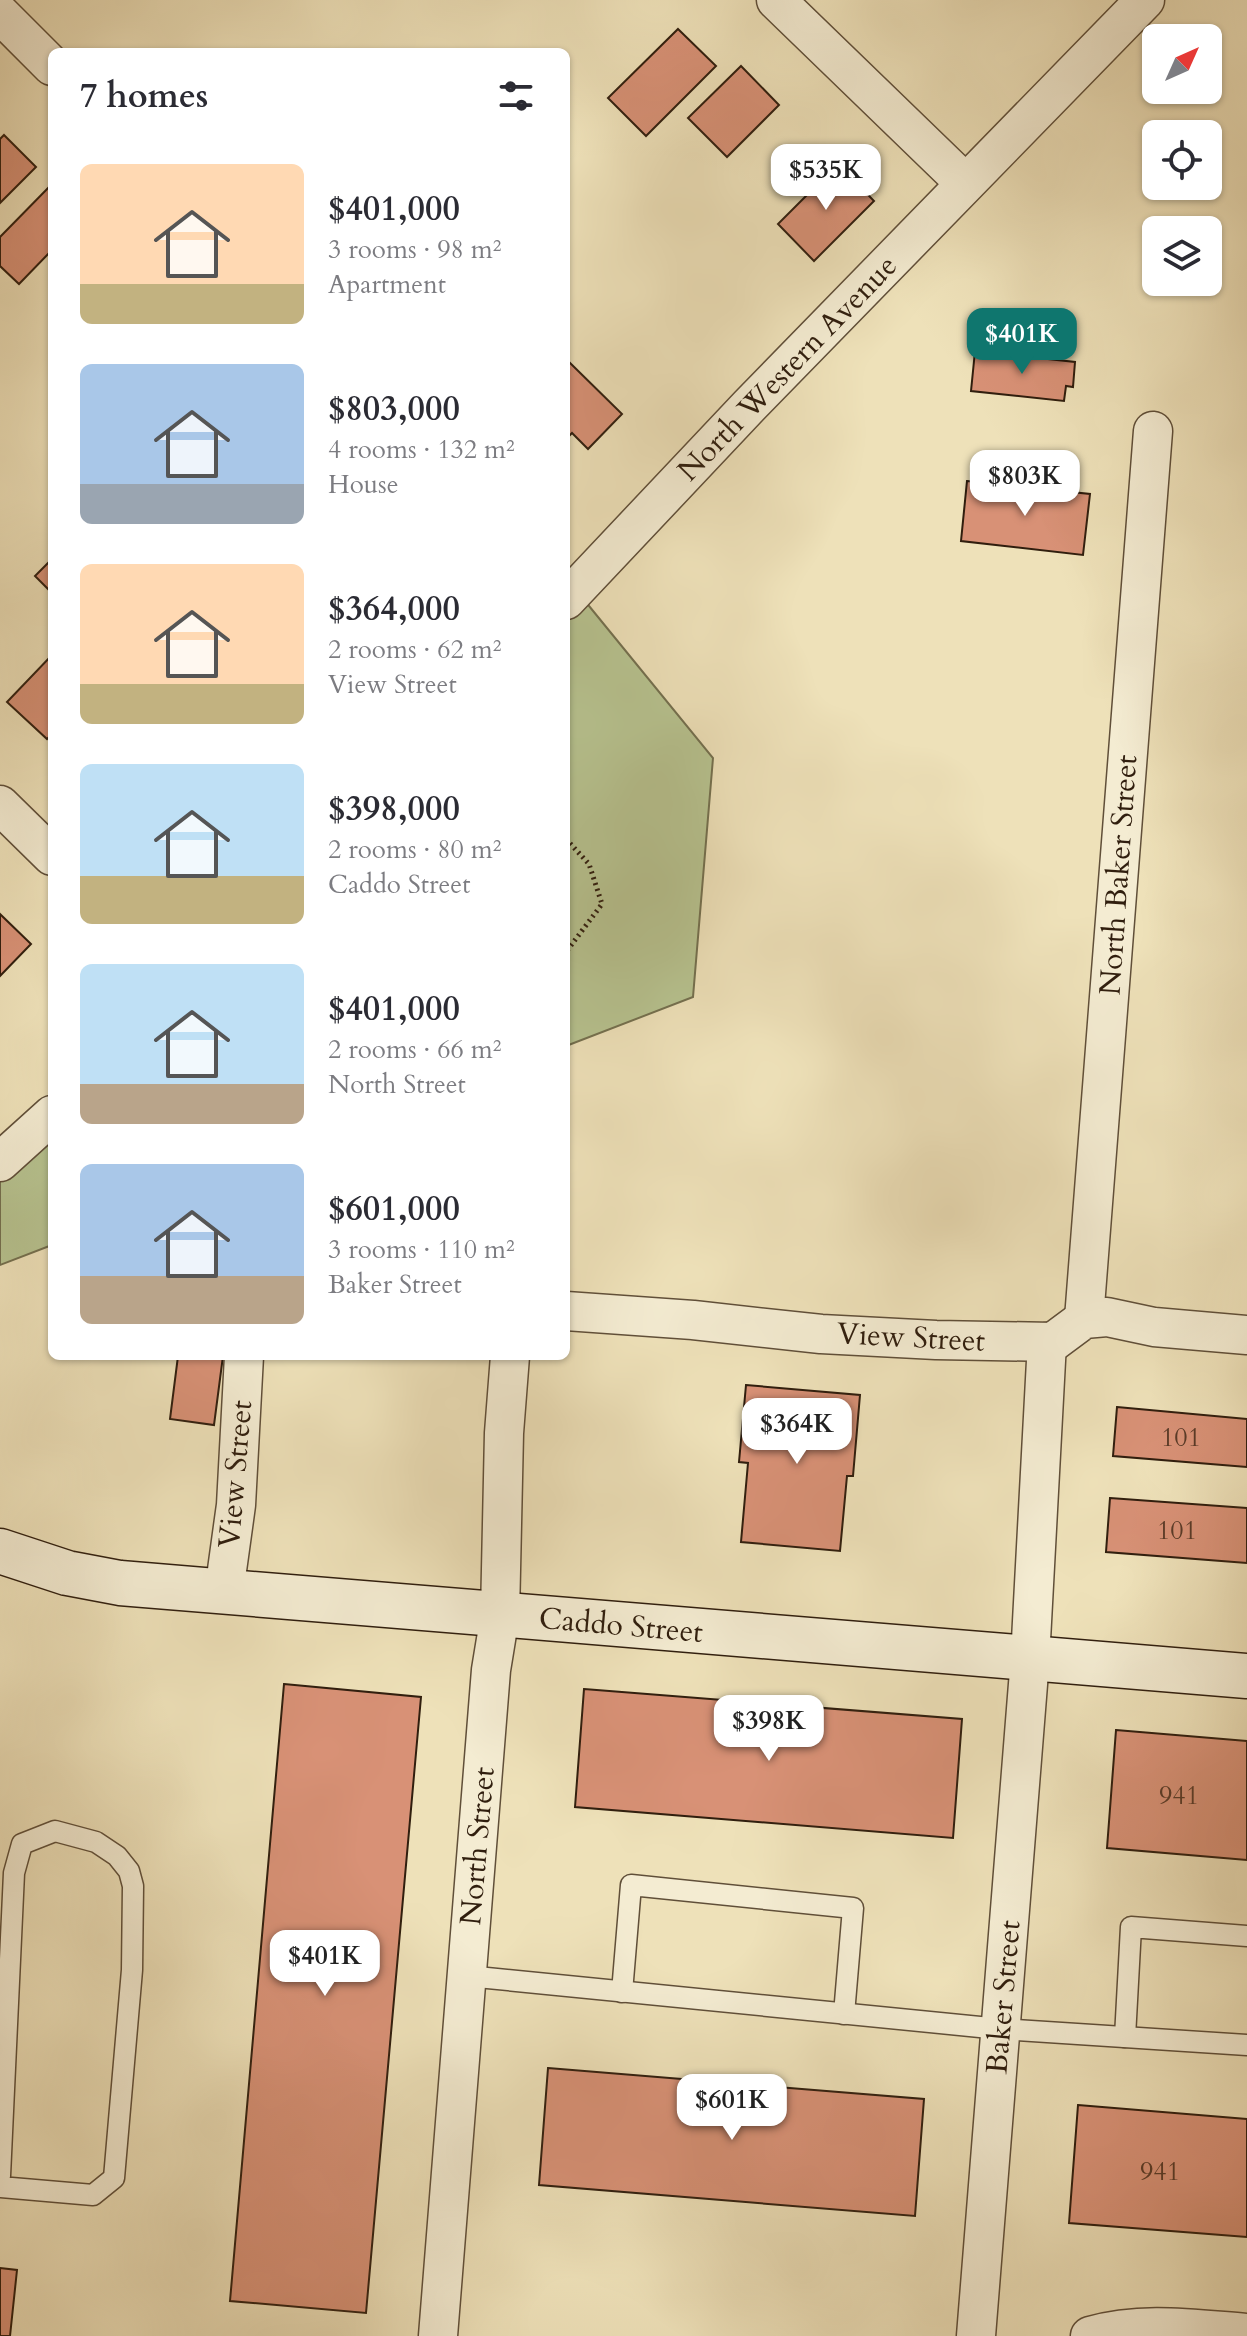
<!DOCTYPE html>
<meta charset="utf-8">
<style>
body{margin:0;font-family:Cardo,serif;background:#f7f7f7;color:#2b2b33;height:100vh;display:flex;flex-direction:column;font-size:30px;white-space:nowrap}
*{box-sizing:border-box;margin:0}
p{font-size:26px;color:#7c7c81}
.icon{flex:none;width:44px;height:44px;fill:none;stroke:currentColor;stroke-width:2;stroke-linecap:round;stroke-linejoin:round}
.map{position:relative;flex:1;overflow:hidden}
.details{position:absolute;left:48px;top:48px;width:522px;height:1312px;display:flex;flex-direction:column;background:#fff;border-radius:12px;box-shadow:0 2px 6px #0004}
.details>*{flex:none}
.needle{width:52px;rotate:45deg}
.controls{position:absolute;left:1142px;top:24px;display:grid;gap:16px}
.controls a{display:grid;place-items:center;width:80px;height:80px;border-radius:12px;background:#fff;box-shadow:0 2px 6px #0004;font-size:40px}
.price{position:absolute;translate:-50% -68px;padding:0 18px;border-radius:16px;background:#fff;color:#222;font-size:26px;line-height:52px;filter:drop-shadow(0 2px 4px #0008)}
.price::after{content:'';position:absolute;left:50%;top:48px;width:24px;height:18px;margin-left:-12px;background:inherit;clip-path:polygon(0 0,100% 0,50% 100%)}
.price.active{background:#0f766e;color:#fff}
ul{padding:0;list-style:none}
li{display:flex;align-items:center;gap:24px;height:200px;padding:0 32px}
li span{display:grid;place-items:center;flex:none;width:224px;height:160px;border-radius:12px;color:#555}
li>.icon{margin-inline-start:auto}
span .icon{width:96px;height:96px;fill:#fffc;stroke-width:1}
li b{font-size:34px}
h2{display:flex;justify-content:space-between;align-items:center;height:96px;padding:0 32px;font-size:34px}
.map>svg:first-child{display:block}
</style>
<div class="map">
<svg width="1247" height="2336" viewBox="0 0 1247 2336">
<rect width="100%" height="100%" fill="#eee1b9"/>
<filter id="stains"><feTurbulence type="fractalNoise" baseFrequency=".0025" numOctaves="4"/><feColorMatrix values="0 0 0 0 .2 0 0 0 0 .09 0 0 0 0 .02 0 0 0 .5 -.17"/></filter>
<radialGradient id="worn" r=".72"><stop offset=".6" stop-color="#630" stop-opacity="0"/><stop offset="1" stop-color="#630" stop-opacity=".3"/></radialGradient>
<g fill="#b7c390" stroke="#74704f" stroke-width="2">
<polygon points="576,590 713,758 693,997 566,1046 566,600"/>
<polygon points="52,1115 52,1245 0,1265 0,1162"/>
</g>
<g fill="#d89176" stroke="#301e0e" stroke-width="2">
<polygon points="678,29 716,66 646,136 608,98"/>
<polygon points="741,66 779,105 727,157 688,118"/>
<polygon points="4,135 36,167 0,203 0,139"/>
<polygon points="838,164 874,201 814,261 778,224"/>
<polygon points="52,184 52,250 19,284 0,266 0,237"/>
<polygon points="975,351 1075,362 1073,387 1066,386 1064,401 971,391"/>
<polygon points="566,359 622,414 588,449 572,433 566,439"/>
<polygon points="967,481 1090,494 1083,555 961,541"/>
<polygon points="52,559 52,593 35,576"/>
<polygon points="52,655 52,734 47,739 7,702"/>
<polygon points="0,914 31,944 0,976"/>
<polygon points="178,1356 223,1356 214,1425 170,1419"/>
<polygon points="746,1385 860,1395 853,1476 847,1476 840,1551 741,1542 748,1463 739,1462"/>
<polygon points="1117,1407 1247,1419 1247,1467 1113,1456"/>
<polygon points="1110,1498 1247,1508 1247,1563 1106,1552"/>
<polygon points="284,1684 421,1697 366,2313 230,2301"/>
<polygon points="584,1689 962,1719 953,1838 575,1807"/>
<polygon points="1116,1730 1247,1741 1247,1860 1107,1848"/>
<polygon points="548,2068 924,2099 915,2216 539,2185"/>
<polygon points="1078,2105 1247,2119 1247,2237 1069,2223"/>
<polygon points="0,2268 17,2270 10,2336 0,2336"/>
</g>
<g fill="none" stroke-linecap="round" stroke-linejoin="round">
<g stroke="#604f39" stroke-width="23">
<g id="service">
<polyline points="467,1976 1000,2029 1247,2045"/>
<polyline points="622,1992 631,1885 853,1908 844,2014"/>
<polyline points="1125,2037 1131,1927 1247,1936"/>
<polyline points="0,2176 14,1873 22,1844 55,1831 96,1842 117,1856 129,1871 133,1886 132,1970 114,2178 93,2195 0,2187"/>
</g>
</g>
<g stroke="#604f39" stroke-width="41">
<g id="minor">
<polyline points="776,0 965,183"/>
<polyline points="0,14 52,66"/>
<polyline points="566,600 749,406 1145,0"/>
<polyline points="0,805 52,856"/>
<polyline points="0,1162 52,1115"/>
<polyline points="566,1311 693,1320 821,1334 936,1340 1053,1342 1084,1319 1107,1317 1154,1327 1247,1335"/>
<polyline points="1084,1319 1153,431"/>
<polyline points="224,1592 236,1505 244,1356"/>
<polyline points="438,2336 491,1670 500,1615 504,1433 510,1356"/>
<polyline points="976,2336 1030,1659 1047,1342"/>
<path d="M1090,2336c52,-15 104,-7 157,-3"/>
</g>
</g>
<g stroke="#301e0e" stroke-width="47">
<polyline id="secondary" points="0,1551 67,1573 120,1583 1247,1676"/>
</g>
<polyline stroke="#301e0e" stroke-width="5" stroke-dasharray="2 4" stroke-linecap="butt" points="566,839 589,864 602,904 566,952"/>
<use href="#service" stroke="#f4ecd2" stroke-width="20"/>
<use href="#minor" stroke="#f4ecd2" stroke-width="38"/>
<use href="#secondary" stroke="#f4ecd2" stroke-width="44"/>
</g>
<g text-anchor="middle" stroke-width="6" stroke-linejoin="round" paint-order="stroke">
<g font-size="26" fill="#5a3b28">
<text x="1181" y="1446">101</text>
<text x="1177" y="1539">101</text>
<text x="1179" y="1804">941</text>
<text x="1160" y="2180">941</text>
</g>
<g font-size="30" fill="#301e0e" stroke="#f4ecd2">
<text transform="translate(787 368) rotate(-46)" y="10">North Western Avenue</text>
<text transform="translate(1118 875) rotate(-86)" y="10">North Baker Street</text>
<text transform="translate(911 1337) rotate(3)" y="10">View Street</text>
<text transform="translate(235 1474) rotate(-85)" y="10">View Street</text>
<text transform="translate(621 1625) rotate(5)" y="10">Caddo Street</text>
<text transform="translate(477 1846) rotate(-85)" y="10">North Street</text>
<text transform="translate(1003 1997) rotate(-85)" y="10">Baker Street</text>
</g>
</g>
<rect width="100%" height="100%" filter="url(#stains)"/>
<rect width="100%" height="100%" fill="url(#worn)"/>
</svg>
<div class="controls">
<a><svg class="needle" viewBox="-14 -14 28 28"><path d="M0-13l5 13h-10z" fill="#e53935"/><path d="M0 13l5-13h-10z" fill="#7c7c81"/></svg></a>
<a><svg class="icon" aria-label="locate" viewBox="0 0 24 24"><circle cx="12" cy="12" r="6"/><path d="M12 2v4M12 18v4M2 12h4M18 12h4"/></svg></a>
<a><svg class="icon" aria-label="layers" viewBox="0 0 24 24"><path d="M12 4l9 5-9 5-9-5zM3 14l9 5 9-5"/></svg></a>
</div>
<b class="price" style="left:826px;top:212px">$535K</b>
<b class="price active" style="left:1022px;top:376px">$401K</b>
<b class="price" style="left:1025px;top:518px">$803K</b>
<b class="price" style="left:797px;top:1466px">$364K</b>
<b class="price" style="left:769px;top:1763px">$398K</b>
<b class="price" style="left:325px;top:1998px">$401K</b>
<b class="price" style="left:732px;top:2142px">$601K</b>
<section class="details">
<h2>7 homes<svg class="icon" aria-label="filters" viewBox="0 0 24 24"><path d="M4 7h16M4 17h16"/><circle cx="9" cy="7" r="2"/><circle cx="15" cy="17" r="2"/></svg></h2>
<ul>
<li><span style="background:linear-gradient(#ffd9b3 75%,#c2b280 0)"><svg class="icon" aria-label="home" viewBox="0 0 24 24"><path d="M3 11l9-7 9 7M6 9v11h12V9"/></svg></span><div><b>$401,000</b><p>3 rooms · 98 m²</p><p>Apartment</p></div></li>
<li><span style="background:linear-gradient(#a9c7e8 75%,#9aa5b1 0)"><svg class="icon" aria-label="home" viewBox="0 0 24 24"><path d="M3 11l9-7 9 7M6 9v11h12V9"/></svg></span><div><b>$803,000</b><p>4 rooms · 132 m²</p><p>House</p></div></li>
<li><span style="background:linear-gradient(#ffd9b3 75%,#c2b280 0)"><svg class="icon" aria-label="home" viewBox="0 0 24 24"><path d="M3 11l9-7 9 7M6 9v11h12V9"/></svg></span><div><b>$364,000</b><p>2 rooms · 62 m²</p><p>View Street</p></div></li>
<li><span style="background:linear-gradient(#bfe0f5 70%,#c2b280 0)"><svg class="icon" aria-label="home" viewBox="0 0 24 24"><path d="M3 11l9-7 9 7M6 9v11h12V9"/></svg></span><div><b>$398,000</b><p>2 rooms · 80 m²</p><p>Caddo Street</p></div></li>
<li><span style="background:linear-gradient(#bfe0f5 75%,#b9a48a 0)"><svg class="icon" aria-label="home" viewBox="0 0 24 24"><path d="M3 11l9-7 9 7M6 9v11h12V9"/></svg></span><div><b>$401,000</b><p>2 rooms · 66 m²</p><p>North Street</p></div></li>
<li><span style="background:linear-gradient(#a9c7e8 70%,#b9a48a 0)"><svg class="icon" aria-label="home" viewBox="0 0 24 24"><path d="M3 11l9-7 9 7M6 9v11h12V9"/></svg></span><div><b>$601,000</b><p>3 rooms · 110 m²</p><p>Baker Street</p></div></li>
</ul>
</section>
</div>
